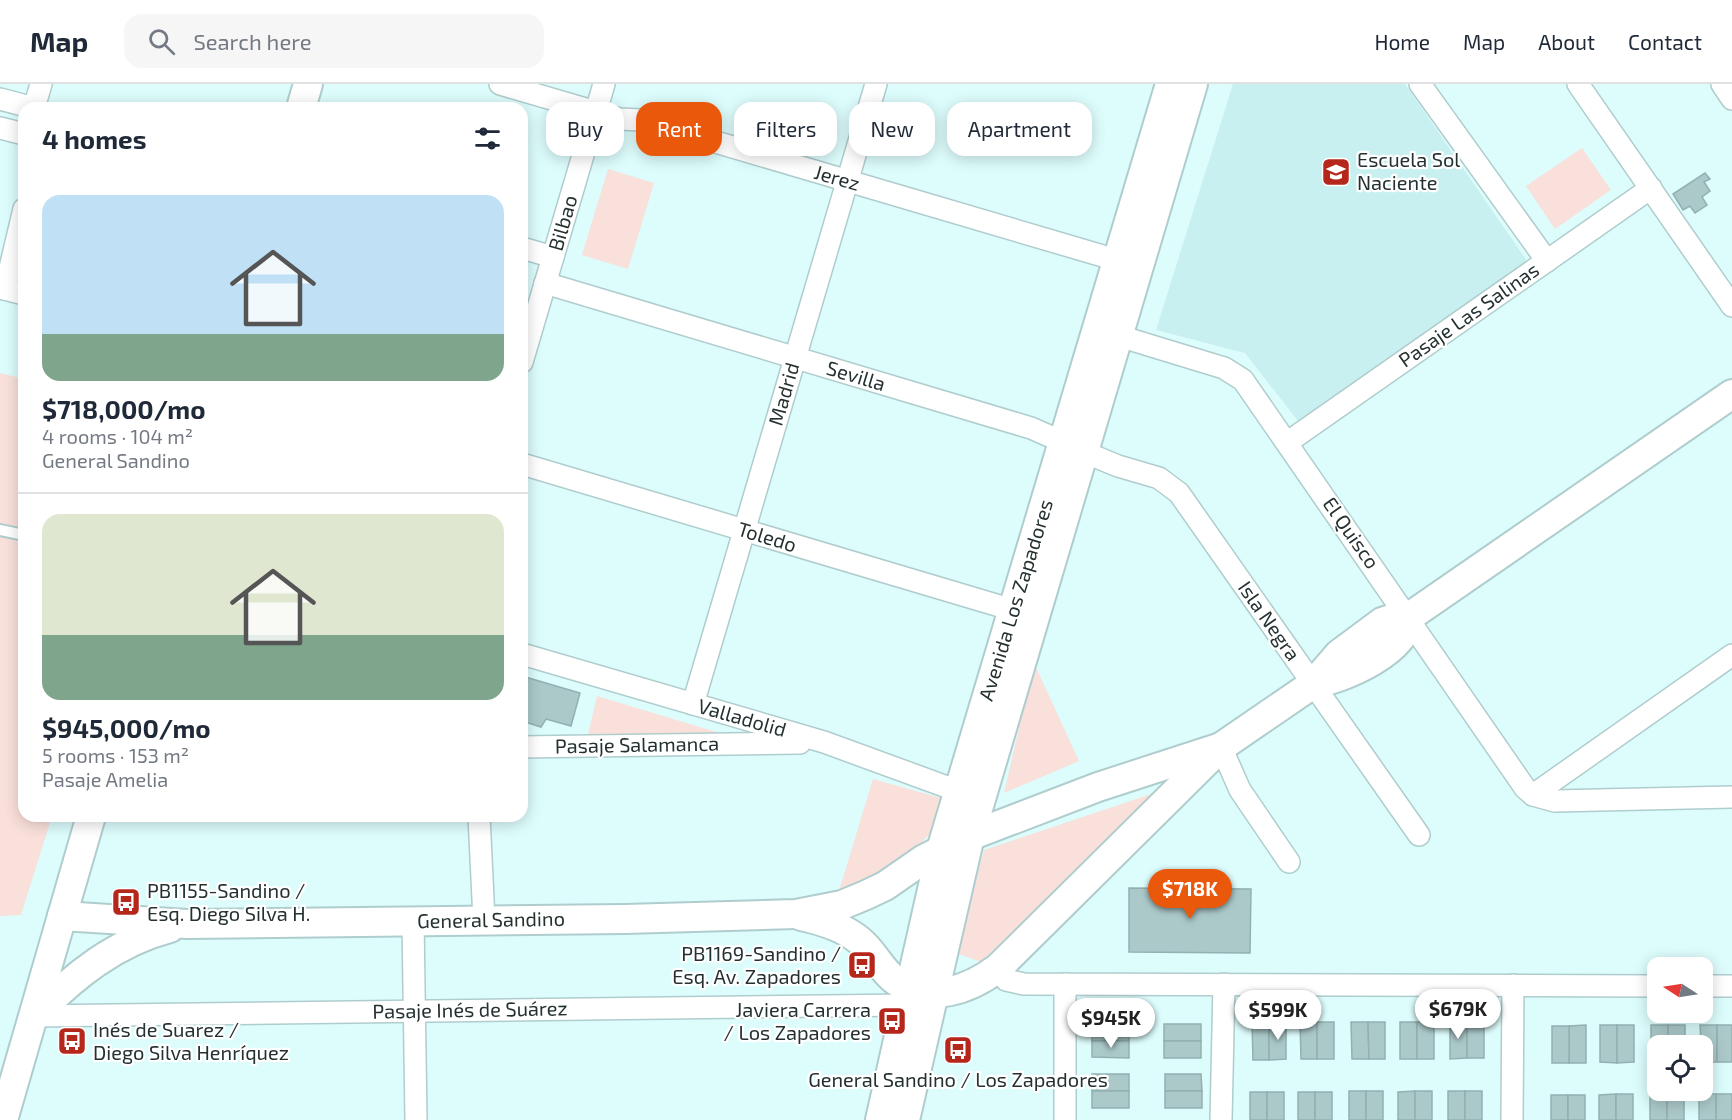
<!DOCTYPE html>
<meta charset="utf-8">
<style>
body{margin:0;font-family:"Exo 2",sans-serif;background:#f6f6f7;color:#1f2937;height:100vh;display:flex;flex-direction:column;font-size:22px;white-space:nowrap}
*{box-sizing:border-box;margin:0}
p{font-size:20px;color:#747a83}
.icon{flex:none;width:33px;height:33px;fill:none;stroke:currentColor;stroke-width:2;stroke-linecap:round;stroke-linejoin:round}
.map{position:relative;flex:1;overflow:hidden}
.drawer{position:absolute;left:18px;top:18px;width:510px;height:720px;display:flex;flex-direction:column;background:#fff;border-radius:18px;box-shadow:0 3px 15px #0003}
.drawer>*{flex:none}
.top-card{position:absolute;left:546px;top:18px;width:570px;height:54px;display:flex;gap:12px}
.needle{width:39px;rotate:282deg}
.fabs{position:absolute;left:1647px;top:873px;display:grid;gap:12px}
.fabs a{display:grid;place-items:center;width:66px;height:66px;border-radius:12px;background:#fff;box-shadow:0 3px 15px #0003;font-size:30px}
.price{position:absolute;translate:-50% -51px;padding:0 14px;border-radius:21px;background:#fff;color:#222;font-size:20px;line-height:39px;filter:drop-shadow(0 2px 3px #0008)}
.price::after{content:'';position:absolute;left:50%;top:36px;width:18px;height:14px;margin-left:-9px;background:inherit;clip-path:polygon(0 0,100% 0,50% 100%)}
.price.selected{background:#ea580c;color:#fff}
ul{padding:0;list-style:none}
li{display:grid;align-content:center;gap:12px;height:318px;padding:0 24px}
li+li{border-top:2px solid #e0e1e3}
li span{display:grid;place-items:center;height:186px;border-radius:18px;color:#555}
li>.icon{margin-inline-start:auto}
span .icon{width:108px;height:108px;fill:#fffc;stroke-width:1}
li b{font-size:26px}
h2{display:flex;justify-content:space-between;align-items:center;height:72px;padding:0 24px;font-size:26px}
.chip{padding:0 21px;border-radius:18px;background:#fff;box-shadow:0 3px 15px #0003;font-size:21px;line-height:54px}
.chip.selected{background:#ea580c;color:#fff}
header{display:flex;align-items:center;gap:36px;box-sizing:border-box;height:84px;padding:0 30px;background:#fff;border-bottom:2px solid #e0e1e3}
header strong{font-size:28px}
nav{display:flex;gap:33px;margin-inline-start:auto;font-size:21px}
.search{width:420px;height:54px;background:#f6f6f7;display:flex;align-items:center;gap:15px;box-sizing:border-box;padding:0 21px;border-radius:18px;color:#747a83;font-size:22px}
.map>svg:first-child{display:block}
</style>
<header>
<strong>Map</strong>
<div class="search"><svg class="icon" aria-label="search" viewBox="0 0 24 24"><circle cx="10" cy="10" r="6"/><path d="M15 15l6 6"/></svg>Search here</div>
<nav><a>Home</a><a>Map</a><a>About</a><a>Contact</a></nav>
</header>
<div class="map">
<svg width="1732" height="1036" viewBox="0 0 1732 1036">
<rect width="100%" height="100%" fill="#ddfcfc"/>
<polygon fill="#c8f0f0" points="1233,0 1405,0 1527,177 1298,337 1245,269 1156,246"/>
<g fill="#fae0db">
<polygon points="1582,64 1611,106 1555,145 1526,102"/>
<polygon points="608,85 654,99 628,185 582,171"/>
<polygon points="0,289 24,295 24,732 52,732 21,831 0,832"/>
<polygon points="1034,579 1079,677 1004,709"/>
<polygon points="597,612 726,651 588,651"/>
<polygon points="873,695 941,714 935,745 877,802 839,807"/>
<polygon points="1157,708 981,878 956,869 984,766"/>
</g>
<g fill="#acc9ca" stroke="#93b0b1" stroke-width="1.5">
<polygon points="1705,89 1710,95 1704,98 1710,107 1702,113 1707,121 1695,129 1690,122 1683,126 1673,110"/>
<polygon points="522,592 580,609 571,642 546,635 541,643 522,637"/>
<polygon points="1129,804 1251,805 1250,869 1129,868"/>
<polygon points="1450,937 1467,937 1467,974 1450,975"/>
<rect x="1467" y="937" width="17" height="37"/>
<polygon points="1252,938 1269,939 1269,976 1253,976"/>
<polygon points="1286,938 1286,975 1269,976 1269,939"/>
<polygon points="1300,938 1317,938 1317,975 1301,975"/>
<rect x="1317" y="938" width="17" height="37"/>
<polygon points="1351,938 1368,938 1369,975 1352,975"/>
<polygon points="1368,938 1385,938 1385,975 1369,975"/>
<rect x="1400" y="938" width="17" height="37"/>
<rect x="1417" y="938" width="17" height="37"/>
<rect x="1092" y="940" width="37" height="17"/>
<rect x="1164" y="940" width="37" height="17"/>
<polygon points="1586,941 1586,979 1569,979 1569,942"/>
<polygon points="1600,941 1617,941 1617,979 1600,978"/>
<polygon points="1617,941 1634,941 1634,978 1617,979"/>
<polygon points="1651,941 1668,941 1668,962 1658,962 1658,978 1651,978"/>
<rect x="1668" y="941" width="17" height="21"/>
<polygon points="1700,941 1717,941 1717,978 1702,978"/>
<rect x="1717" y="941" width="15" height="37"/>
<rect x="1552" y="942" width="17" height="37"/>
<polygon points="1092,957 1129,957 1129,974 1092,973"/>
<rect x="1164" y="957" width="37" height="17"/>
<rect x="1092" y="990" width="37" height="17"/>
<polygon points="1165,990 1201,990 1202,1007 1165,1007"/>
<rect x="1092" y="1007" width="37" height="17"/>
<rect x="1165" y="1007" width="37" height="17"/>
<rect x="1349" y="1007" width="17" height="29"/>
<rect x="1366" y="1007" width="17" height="29"/>
<polygon points="1415,1007 1415,1036 1398,1036 1398,1008"/>
<rect x="1415" y="1007" width="17" height="29"/>
<rect x="1448" y="1007" width="17" height="29"/>
<rect x="1465" y="1007" width="17" height="29"/>
<rect x="1250" y="1008" width="17" height="28"/>
<rect x="1267" y="1008" width="17" height="28"/>
<rect x="1298" y="1008" width="17" height="28"/>
<rect x="1315" y="1008" width="17" height="28"/>
<polygon points="1616,1010 1616,1036 1599,1036 1599,1011"/>
<rect x="1616" y="1010" width="17" height="26"/>
<rect x="1650" y="1010" width="17" height="26"/>
<rect x="1667" y="1010" width="17" height="26"/>
<rect x="1699" y="1010" width="17" height="26"/>
<rect x="1716" y="1010" width="16" height="26"/>
<rect x="1551" y="1011" width="17" height="25"/>
<rect x="1568" y="1011" width="17" height="25"/>
</g>
<g fill="none" stroke-linecap="round" stroke-linejoin="round">
<g stroke="#b0cdce" stroke-width="14">
<polyline id="lane" points="0,446 24,451"/>
</g>
<g stroke="#b0cdce" stroke-width="24">
<g id="street">
<polyline points="500,0 620,35 641,36 1130,180"/>
<polyline points="1420,0 1547,177"/>
<polyline points="1578,0 1732,222"/>
<polyline points="1722,0 1732,15"/>
<polyline points="0,15 34,24"/>
<polyline points="34,24 41,0"/>
<polyline points="0,44 24,50"/>
<polyline points="522,164 553,173"/>
<polyline points="545,199 1031,344 1063,358"/>
<polyline points="0,204 24,210"/>
<polyline points="5,205 24,125"/>
<polyline points="1119,252 1224,284 1243,296 1525,704 1533,711 1555,717 1732,713"/>
<polyline points="522,278 604,0"/>
<polyline points="1288,358 1651,104"/>
<polyline points="1084,368 1118,382 1159,394 1179,409 1419,751"/>
<polyline points="522,380 1013,526"/>
<polyline points="522,570 824,658 958,707"/>
<polyline points="693,620 876,0"/>
<polyline points="522,663 800,659"/>
<polyline points="1221,663 1240,706 1289,778"/>
<polyline points="1533,711 1732,571"/>
<polyline points="479,732 484,836"/>
<polyline points="413,837 416,1036"/>
<polyline points="998,884 1006,896 1024,900 1658,902"/>
<polyline points="1702,902 1732,902"/>
<polyline points="34,932 906,921"/>
<polyline points="1065,1036 1065,900"/>
<polyline points="1221,1036 1224,900"/>
<polyline points="1512,1036 1513,901"/>
</g>
</g>
<g stroke="#b0cdce" stroke-width="32">
<g id="secondary">
<polyline points="301,24 308,0"/>
<path d="M1313,600c30,-5 94,-32 96,-67"/>
<polyline points="62,832 187,840 625,835 796,830 842,821 866,811 885,802 924,775 970,752 1098,703 1221,663"/>
<path d="M801,832c18,4 36,9 51,19 21,13 28,35 44,46 34,23 73,9 102,-13l223,-221 92,-63 26,-30 43,-32 15,-5h12l323,-223"/>
<path d="M35,932c38,-40 81,-74 135,-88"/>
<polyline points="3,1036 91,732"/>
<polyline points="880,1036 941,766 1170,0"/>
<polyline points="905,1036 970,752 1193,0"/>
</g>
</g>
<use href="#lane" stroke="#fff" stroke-width="10"/>
<use href="#street" stroke="#fff" stroke-width="21"/>
<use href="#secondary" stroke="#fff" stroke-width="28"/>
</g>
<defs>
<g id="school-square" transform="scale(1.5)"><rect x="-9" y="-9" width="18" height="18" rx="4" fill="#b5271b" stroke="#fff"/><path d="M0-5L7-2L0 1L-7-2ZM-4 1L0 2.5L4 1V4Q0 6-4 4Z" fill="#fff"/></g>
<g id="bus-square" transform="scale(1.5)"><rect x="-9" y="-9" width="18" height="18" rx="4" fill="#b5271b" stroke="#fff"/><path d="M-5-6H5V4H4V6H2V4H-2V6H-4V4H-5ZM-3.5-4V0h7V-4ZM-3.5 1.2v1.5H-2V1.2ZM2 1.2v1.5H3.5V1.2Z" fill="#fff"/></g>
</defs>
<g fill-rule="evenodd">
<use href="#school-square" x="1336" y="88"/>
<use href="#bus-square" x="126" y="818"/>
<use href="#bus-square" x="862" y="881"/>
<use href="#bus-square" x="892" y="937"/>
<use href="#bus-square" x="72" y="957"/>
<use href="#bus-square" x="958" y="966"/>
</g>
<g text-anchor="middle" stroke-width="4.5" stroke-linejoin="round" paint-order="stroke">
<g font-size="20" fill="#253131" stroke="#fff" text-anchor="start">
<text x="1357" y="83">Escuela Sol<tspan x="1357" dy="23">Naciente</tspan></text>
<text x="147" y="814">PB1155-Sandino /<tspan x="147" dy="23">Esq. Diego Silva H.</tspan></text>
<text x="841" y="877" text-anchor="end">PB1169-Sandino /<tspan x="841" dy="23">Esq. Av. Zapadores</tspan></text>
<text x="871" y="933" text-anchor="end">Javiera Carrera<tspan x="871" dy="23">/ Los Zapadores</tspan></text>
<text x="93" y="953">Inés de Suarez /<tspan x="93" dy="23">Diego Silva Henríquez</tspan></text>
<text x="958" y="1003" text-anchor="middle">General Sandino / Los Zapadores</text>
</g>
<g font-size="20" fill="#253131" stroke="#fff">
<text transform="translate(837 94) rotate(16)" y="7">Jerez</text>
<text transform="translate(563 139) rotate(-74)" y="7">Bilbao</text>
<text transform="translate(1469 231) rotate(-35)" y="7">Pasaje Las Salinas</text>
<text transform="translate(856 292) rotate(17)" y="7">Sevilla</text>
<text transform="translate(784 310) rotate(-74)" y="7">Madrid</text>
<text transform="translate(1351 449) rotate(55)" y="7">El Quisco</text>
<text transform="translate(767 453) rotate(17)" y="7">Toledo</text>
<text transform="translate(1016 516) rotate(-73)" y="7">Avenida Los Zapadores</text>
<text transform="translate(1269 537) rotate(55)" y="7">Isla Negra</text>
<text transform="translate(742 634) rotate(16)" y="7">Valladolid</text>
<text transform="translate(637 661) rotate(-1)" y="7">Pasaje Salamanca</text>
<text transform="translate(491 836) rotate(-1)" y="7">General Sandino</text>
<text transform="translate(470 926) rotate(-1)" y="7">Pasaje Inés de Suárez</text>
</g>
</g>
</svg>
<div class="fabs">
<a><svg class="needle" viewBox="-14 -14 28 28"><path d="M0-13l5 13h-10z" fill="#e53935"/><path d="M0 13l5-13h-10z" fill="#747a83"/></svg></a>
<a><svg class="icon" aria-label="locate" viewBox="0 0 24 24"><circle cx="12" cy="12" r="6"/><path d="M12 2v4M12 18v4M2 12h4M18 12h4"/></svg></a>
</div>
<b class="price selected" style="left:1190px;top:836px">$718K</b>
<b class="price" style="left:1458px;top:956px">$679K</b>
<b class="price" style="left:1278px;top:957px">$599K</b>
<b class="price" style="left:1111px;top:965px">$945K</b>
<div class="top-card">
<a class="chip">Buy</a>
<a class="chip selected">Rent</a>
<a class="chip">Filters</a>
<a class="chip">New</a>
<a class="chip">Apartment</a>
</div>
<section class="drawer">
<h2>4 homes<svg class="icon" aria-label="filters" viewBox="0 0 24 24"><path d="M4 7h16M4 17h16"/><circle cx="9" cy="7" r="2"/><circle cx="15" cy="17" r="2"/></svg></h2>
<ul>
<li><span style="background:linear-gradient(#bfe0f5 75%,#7fa58c 0)"><svg class="icon" aria-label="home" viewBox="0 0 24 24"><path d="M3 11l9-7 9 7M6 9v11h12V9"/></svg></span><div><b>$718,000/mo</b><p>4 rooms · 104 m²</p><p>General Sandino</p></div></li>
<li><span style="background:linear-gradient(#dfe7d0 65%,#7fa58c 0)"><svg class="icon" aria-label="home" viewBox="0 0 24 24"><path d="M3 11l9-7 9 7M6 9v11h12V9"/></svg></span><div><b>$945,000/mo</b><p>5 rooms · 153 m²</p><p>Pasaje Amelia</p></div></li>
</ul>
</section>
</div>
